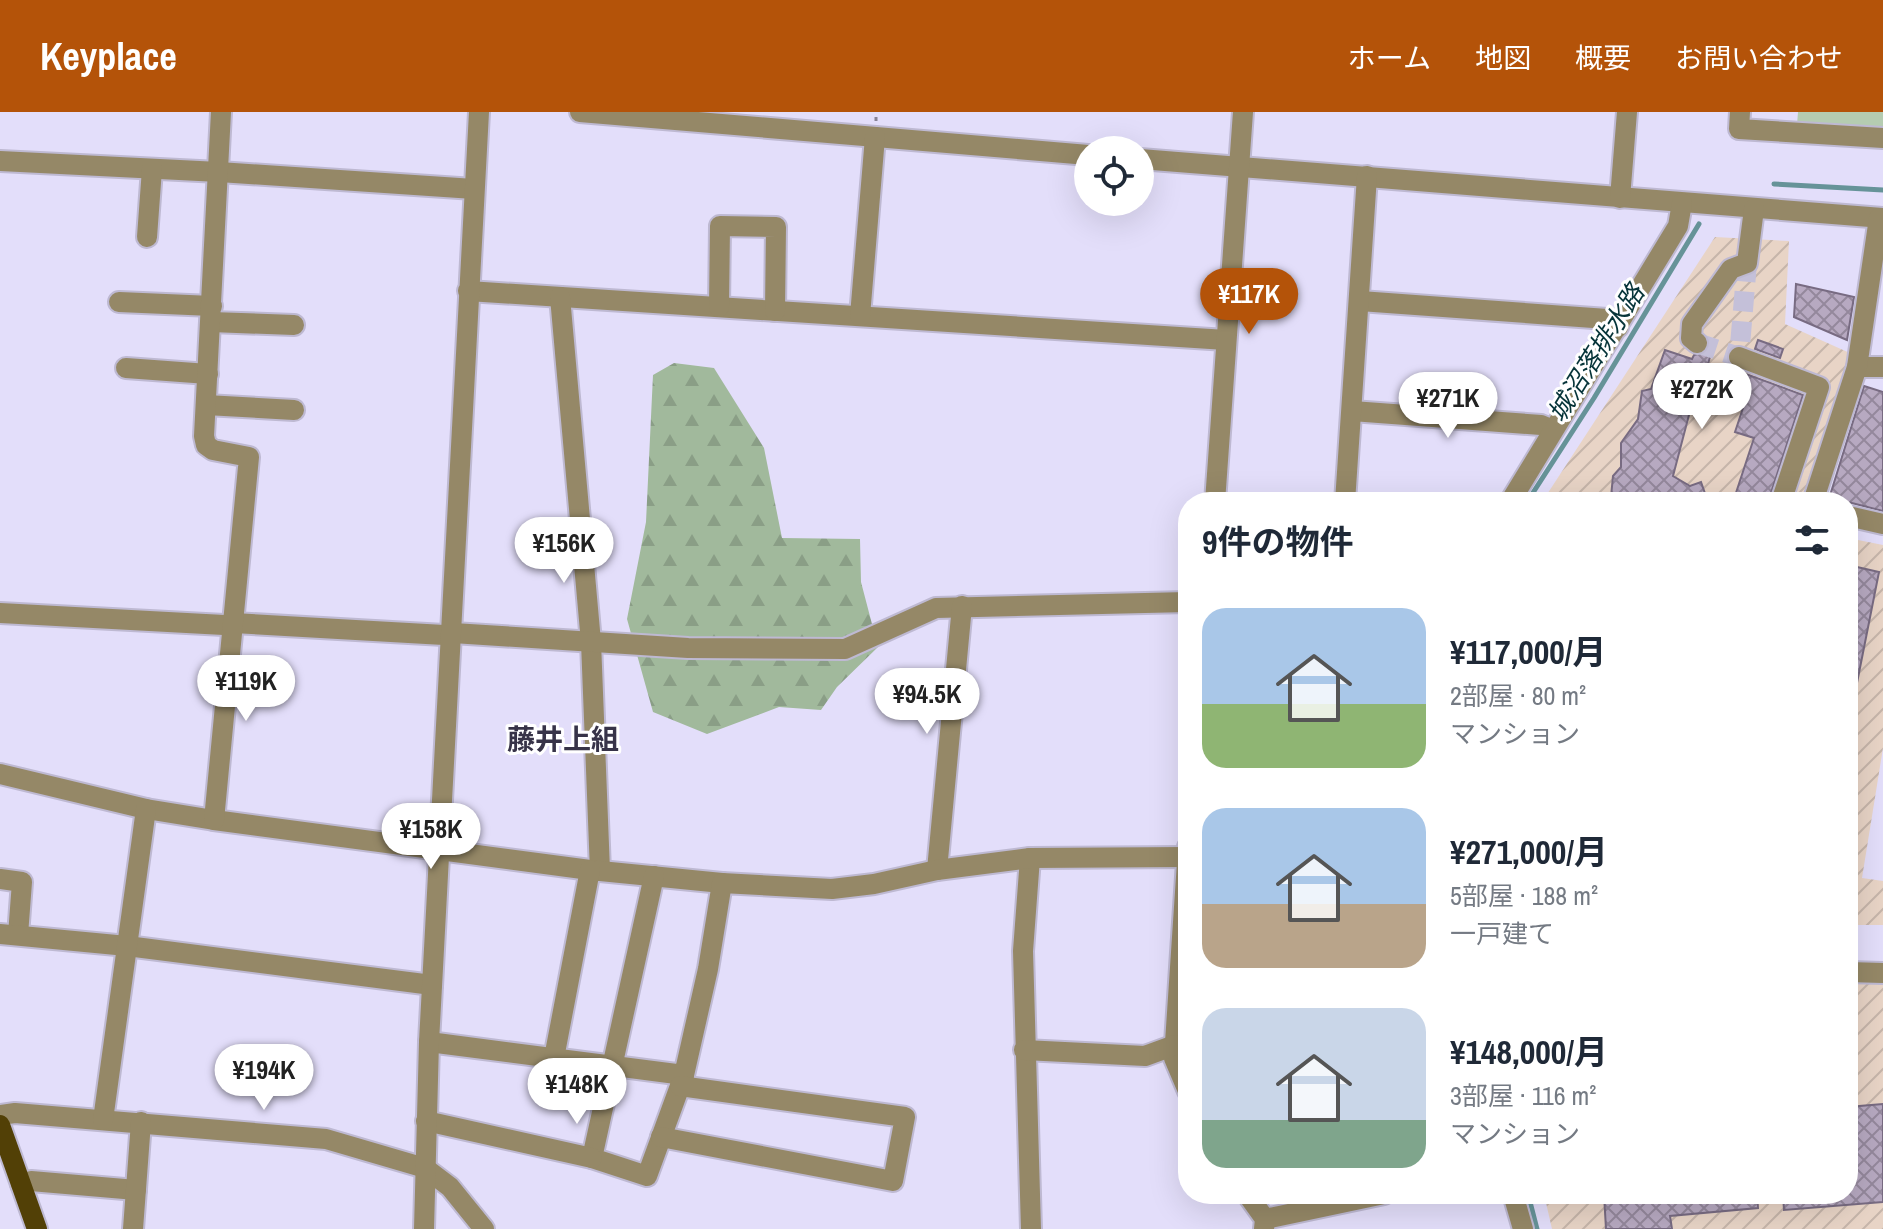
<!DOCTYPE html>
<html lang="ja">
<meta charset="utf-8">
<style>
body{margin:0;font-family:"Archivo Narrow","Noto Sans JP",sans-serif;background:#f6f6f7;color:#1f2937;height:100vh;display:flex;flex-direction:column;font-size:30px;white-space:nowrap}
*{box-sizing:border-box;margin:0}
p{font-size:26px;color:#747a83}
.icon{flex:none;width:44px;height:44px;fill:none;stroke:currentColor;stroke-width:2;stroke-linecap:round;stroke-linejoin:round}
.map{position:relative;flex:1;overflow:hidden}
.panel{position:absolute;left:1178px;top:380px;width:680px;height:712px;display:flex;flex-direction:column;background:#fff;border-radius:32px;box-shadow:0 8px 32px #0002}
.panel>*{flex:none}
.fabs{position:absolute;left:1074px;top:24px;display:grid;gap:16px}
.fabs a{display:grid;place-items:center;width:80px;height:80px;border-radius:50%;background:#fff;box-shadow:0 8px 32px #0002;font-size:40px}
.price{position:absolute;translate:-50% -68px;padding:0 18px;border-radius:28px;background:#fff;color:#222;font-size:26px;line-height:52px;filter:drop-shadow(0 2px 4px #0008)}
.price::after{content:'';position:absolute;left:50%;top:48px;width:24px;height:18px;margin-left:-12px;background:inherit;clip-path:polygon(0 0,100% 0,50% 100%)}
.price.current{background:#b45309;color:#fff}
ul{padding:0;list-style:none}
li{display:flex;align-items:center;gap:24px;height:200px;padding:0 24px}
li span{display:grid;place-items:center;flex:none;width:224px;height:160px;border-radius:24px;color:#555}
li>.icon{margin-inline-start:auto}
span .icon{width:96px;height:96px;fill:#fffc;stroke-width:1}
li b{font-size:34px}
h2{display:flex;justify-content:space-between;align-items:center;height:96px;padding:0 24px;font-size:34px}
header{display:flex;align-items:center;gap:48px;box-sizing:border-box;height:112px;padding:0 40px;background:#b45309;color:#fff}
header strong{font-size:38px}
nav{display:flex;gap:44px;margin-inline-start:auto;font-size:28px}
.map>svg:first-child{display:block}
</style>
<header>
<strong>Keyplace</strong>
<nav><a>ホーム</a><a>地図</a><a>概要</a><a>お問い合わせ</a></nav>
</header>
<div class="map">
<svg width="1883" height="1117" viewBox="0 0 1883 1117">
<defs>
<pattern id="industrial-furrows" width="10" height="10" patternUnits="userSpaceOnUse" patternTransform="scale(2)"><rect width="10" height="10" fill="#e8d4c6"/><path d="M-1 1l2-2M0 10L10 0M9 11l2-2" fill="none" stroke="#c6b5aa"/></pattern>
<pattern id="forest-firs" width="22" height="20" patternUnits="userSpaceOnUse" patternTransform="scale(2)"><rect width="22" height="20" fill="#a1b99c"/><path d="M5 1l3.5 6h-7zM16 11l3.5 6h-7z" fill="#8a9e86"/></pattern>
<pattern id="building-cross-hatch" width="8" height="8" patternUnits="userSpaceOnUse" patternTransform="scale(2)"><rect width="8" height="8" fill="#b7a9c1"/><path d="M0 0l8 8M0 8l8-8" fill="none" stroke="#94889c"/></pattern>
</defs>
<rect width="100%" height="100%" fill="#e3defa"/>
<g fill="url(#industrial-furrows)">
<polygon points="1715,125 1789,129 1785,212 1852,242 1806,390 1542,390"/>
<polygon points="1848,426 1883,433 1883,636 1862,766 1883,769 1883,813 1848,813"/>
<polygon points="1848,868 1883,869 1883,1117 1552,1117 1544,1082 1848,1082"/>
</g>
<polygon fill="url(#forest-firs)" points="674,251 714,256 764,336 782,426 860,427 861,470 878,535 837,575 821,598 779,595 707,622 653,600 627,507 646,410 653,263"/>
<polygon fill="#b5ccb1" points="1798,0 1883,0 1883,18 1797,13"/>
<g fill="none" stroke-linecap="round" stroke-linejoin="round">
<g stroke="#669398" stroke-width="5">
<polyline points="1774,72 1883,78"/>
<polyline points="1527,390 1594,286 1699,112"/>
<polyline points="1528,1082 1537,1117"/>
</g>
</g>
<g fill="url(#building-cross-hatch)" stroke="#786b82" stroke-width="2">
<polygon points="1796,172 1854,185 1847,228 1794,205"/>
<polygon points="1758,228 1783,237 1780,246 1755,237"/>
<polygon points="1710,229 1714,231 1708,252 1745,264 1746,262 1803,283 1768,390 1733,390 1754,326 1735,320 1743,296 1695,280 1673,364 1690,374 1701,370 1708,390 1626,390 1611,385 1613,364 1621,355 1621,331 1638,307 1642,279 1651,277 1665,238 1692,247 1694,243 1706,240"/>
<polygon points="1864,274 1883,280 1883,399 1848,390 1828,390"/>
<polygon points="1857,455 1879,460 1854,586 1848,585 1848,497"/>
<polygon points="1883,992 1883,1090 1784,1098 1783,1082 1848,1082 1848,995"/>
<polygon points="1604,1082 1757,1082 1758,1096 1670,1104 1672,1117 1606,1117"/>
</g>
<g fill="none" stroke-linecap="round" stroke-linejoin="round">
<polyline stroke="#c4c0d9" stroke-width="20" stroke-dasharray="20 10" stroke-linecap="butt" points="1697,231 1739,245 1747,151"/>
<g stroke="#beb9d2" stroke-width="24">
<g id="minor">
<polyline points="580,0 1088,43"/>
<polyline points="1740,0 1739,17 1883,26"/>
<polyline points="1140,47 1883,106"/>
<polyline points="0,49 219,60 474,77"/>
<polyline points="1620,86 1627,0"/>
<polyline points="147,125 152,57"/>
<polyline points="468,179 1226,228"/>
<polyline points="560,185 591,530 600,759"/>
<polyline points="1360,189 1607,207 1618,215"/>
<polyline points="119,190 212,194"/>
<polyline points="719,195 720,114 776,115 775,199"/>
<polyline points="860,204 875,25"/>
<polyline points="211,210 294,213"/>
<polyline points="1697,231 1691,226 1692,212 1731,157 1747,151 1754,97"/>
<polyline points="1739,245 1819,275 1781,390"/>
<polyline points="1857,255 1883,255"/>
<polyline points="126,256 208,262"/>
<polyline points="206,293 294,298"/>
<polyline points="1352,299 1541,313 1553,318"/>
<polyline points="1215,390 1243,0"/>
<polyline points="1345,390 1367,64"/>
<polyline points="1510,390 1678,114 1682,91"/>
<polyline points="1813,390 1857,255 1879,106"/>
<polyline points="1848,404 1883,412"/>
<polyline points="0,501 224,513 234,511 444,523 453,521 688,536 845,537 936,496 1188,490"/>
<polyline points="0,662 146,697 214,708 590,758 722,771"/>
<polyline points="214,708 249,345 213,338 206,333 204,324 221,0"/>
<polyline points="1188,735 1174,946 1188,979"/>
<polyline points="1030,746 1023,839 1031,1117"/>
<polyline points="937,758 962,494"/>
<polyline points="654,764 592,1046 647,1064 684,963"/>
<polyline points="0,767 22,770 18,823"/>
<polyline points="0,822 127,834 432,873"/>
<polyline points="1848,860 1883,861"/>
<polyline points="429,930 684,963 708,857 722,771 832,777 874,772 937,758 1030,746 1187,745"/>
<polyline points="1024,938 1145,944 1175,933"/>
<polyline points="554,946 590,758"/>
<polyline points="0,1003 15,1001 326,1027 425,1056 450,1075 484,1117"/>
<polyline points="103,1008 146,697"/>
<polyline points="426,1009 592,1046"/>
<polyline points="661,1025 893,1069 905,1005 680,974"/>
<polyline points="21,1072 31,1069 136,1078"/>
<polyline points="1247,1082 1265,1107 1264,1117"/>
<polyline points="1513,1082 1523,1117"/>
<polyline points="1265,1107 1384,1082"/>
<polyline points="133,1117 141,1010"/>
<polyline points="424,1117 429,930 479,0"/>
</g>
</g>
<g stroke="#beb9d2" stroke-width="24">
<polyline id="major" points="0,1013 37,1117"/>
</g>
<polyline stroke="#868295" stroke-width="3" stroke-dasharray="4 6" stroke-linecap="butt" points="876,9 876,0"/>
<use href="#minor" stroke="#958867" stroke-width="20"/>
<use href="#major" stroke="#524006" stroke-width="20"/>
</g>
<g text-anchor="middle" stroke-width="6" stroke-linejoin="round" paint-order="stroke">
<g font-size="26" font-style="italic" fill="#063439" stroke="#fff">
<text transform="translate(1596 241) rotate(-58)" y="9">城沼落排水路</text>
</g>
<g font-size="28" font-weight="bold" fill="#373348" stroke="#fff">
<text x="563" y="637">藤井上組</text>
</g>
</g>
</svg>
<div class="fabs">
<a><svg class="icon" aria-label="locate" viewBox="0 0 24 24"><circle cx="12" cy="12" r="6"/><path d="M12 2v4M12 18v4M2 12h4M18 12h4"/></svg></a>
</div>
<b class="price current" style="left:1249px;top:224px">¥117K</b>
<b class="price" style="left:1702px;top:319px">¥272K</b>
<b class="price" style="left:1448px;top:328px">¥271K</b>
<b class="price" style="left:564px;top:473px">¥156K</b>
<b class="price" style="left:246px;top:611px">¥119K</b>
<b class="price" style="left:927px;top:624px">¥94.5K</b>
<b class="price" style="left:431px;top:759px">¥158K</b>
<b class="price" style="left:264px;top:1000px">¥194K</b>
<b class="price" style="left:577px;top:1014px">¥148K</b>
<section class="panel">
<h2>9件の物件<svg class="icon" aria-label="filters" viewBox="0 0 24 24"><path d="M4 7h16M4 17h16"/><circle cx="9" cy="7" r="2"/><circle cx="15" cy="17" r="2"/></svg></h2>
<ul>
<li><span style="background:linear-gradient(#a9c7e8 60%,#8fb573 0)"><svg class="icon" aria-label="home" viewBox="0 0 24 24"><path d="M3 11l9-7 9 7M6 9v11h12V9"/></svg></span><div><b>¥117,000/月</b><p>2部屋 · 80 m²</p><p>マンション</p></div></li>
<li><span style="background:linear-gradient(#a9c7e8 60%,#b9a48a 0)"><svg class="icon" aria-label="home" viewBox="0 0 24 24"><path d="M3 11l9-7 9 7M6 9v11h12V9"/></svg></span><div><b>¥271,000/月</b><p>5部屋 · 188 m²</p><p>一戸建て</p></div></li>
<li><span style="background:linear-gradient(#c9d6e8 70%,#7fa58c 0)"><svg class="icon" aria-label="home" viewBox="0 0 24 24"><path d="M3 11l9-7 9 7M6 9v11h12V9"/></svg></span><div><b>¥148,000/月</b><p>3部屋 · 116 m²</p><p>マンション</p></div></li>
</ul>
</section>
</div>
